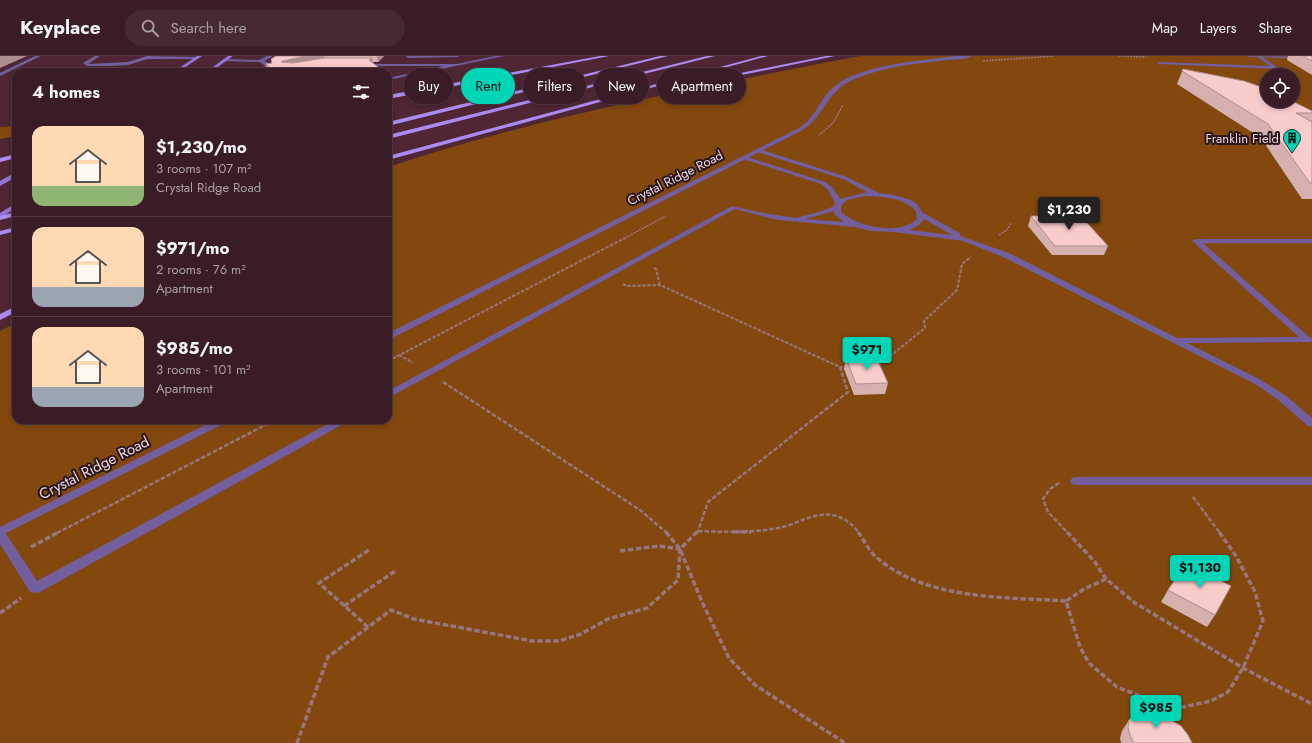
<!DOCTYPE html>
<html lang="en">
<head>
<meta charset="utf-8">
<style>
  :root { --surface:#3a1c27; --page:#452933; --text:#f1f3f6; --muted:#aba1a7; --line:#543a44; --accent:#00d5b7 }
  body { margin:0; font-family:Jost,sans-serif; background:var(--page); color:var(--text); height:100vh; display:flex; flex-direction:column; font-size:15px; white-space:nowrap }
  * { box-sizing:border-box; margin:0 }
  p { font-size:13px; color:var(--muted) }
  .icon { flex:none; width:22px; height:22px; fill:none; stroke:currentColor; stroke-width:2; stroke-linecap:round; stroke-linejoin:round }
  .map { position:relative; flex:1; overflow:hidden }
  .details { position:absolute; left:12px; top:12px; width:380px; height:356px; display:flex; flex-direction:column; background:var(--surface); border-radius:12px; box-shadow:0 2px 6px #0003,0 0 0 1px var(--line) }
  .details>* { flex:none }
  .hud { position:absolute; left:404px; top:12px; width:380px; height:36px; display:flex; gap:8px }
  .buttons { position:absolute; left:1260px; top:12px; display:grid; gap:8px }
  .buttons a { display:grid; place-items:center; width:40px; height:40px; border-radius:50%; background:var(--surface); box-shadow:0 2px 6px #0003,0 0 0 1px var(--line); font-size:20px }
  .price { position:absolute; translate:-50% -34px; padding:0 9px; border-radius:4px; background:var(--accent); color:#111; font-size:13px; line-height:26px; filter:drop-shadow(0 1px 2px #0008) }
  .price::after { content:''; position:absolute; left:50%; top:24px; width:12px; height:9px; margin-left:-6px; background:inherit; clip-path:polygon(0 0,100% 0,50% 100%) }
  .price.on { background:#222; color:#fff }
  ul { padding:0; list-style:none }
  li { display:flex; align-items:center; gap:12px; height:100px; padding:0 20px }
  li+li { border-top:1px solid var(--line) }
  li span { display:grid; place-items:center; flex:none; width:112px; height:80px; border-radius:12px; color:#555 }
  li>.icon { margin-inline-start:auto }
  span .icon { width:48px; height:48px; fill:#fffc; stroke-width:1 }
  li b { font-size:17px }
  h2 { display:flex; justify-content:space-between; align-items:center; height:48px; padding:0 20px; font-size:17px }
  .chip { padding:0 14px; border-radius:18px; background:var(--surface); box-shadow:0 2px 6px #0003,0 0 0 1px var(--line); font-size:14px; line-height:36px }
  .chip.on { background:var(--accent); color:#111 }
  header { display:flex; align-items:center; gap:24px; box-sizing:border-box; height:56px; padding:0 20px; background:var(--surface); border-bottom:1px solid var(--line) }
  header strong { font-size:19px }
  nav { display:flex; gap:22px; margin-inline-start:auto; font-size:14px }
  .search { width:280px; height:36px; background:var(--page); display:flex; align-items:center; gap:10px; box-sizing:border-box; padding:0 14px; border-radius:22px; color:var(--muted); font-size:15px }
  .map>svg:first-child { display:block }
  .green { fill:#83480e; fill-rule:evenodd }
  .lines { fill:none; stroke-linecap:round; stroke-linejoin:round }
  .path-far3 { stroke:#987681; stroke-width:1.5; stroke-dasharray:2 1; stroke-linecap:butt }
  .path-far2 { stroke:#987681; stroke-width:2; stroke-dasharray:3.5 1.5; stroke-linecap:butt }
  .path-far1 { stroke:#987681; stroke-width:2.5; stroke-dasharray:4.5 2; stroke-linecap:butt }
  .path { stroke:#987681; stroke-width:3.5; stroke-dasharray:5.5 2.5; stroke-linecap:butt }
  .service { fill:#735e9e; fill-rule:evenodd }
  .minor { fill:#735e9e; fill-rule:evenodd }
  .secondary { fill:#9673d9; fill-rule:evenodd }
  .primary { fill:#ad8af3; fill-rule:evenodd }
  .wall { fill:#d6afaf }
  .shaded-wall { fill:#ae8f8f }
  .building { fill:#f9cccc; stroke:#ae8f8f }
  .labels { text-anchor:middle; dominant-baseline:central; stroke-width:4; stroke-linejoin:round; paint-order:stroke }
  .far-poi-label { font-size:13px; fill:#f0d5dd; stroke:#28161c; text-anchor:end }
  .far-street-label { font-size:13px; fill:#f0d5dd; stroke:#28161c }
  .street-label { font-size:15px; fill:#f0d5dd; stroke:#28161c }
</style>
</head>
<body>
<header>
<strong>Keyplace</strong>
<div class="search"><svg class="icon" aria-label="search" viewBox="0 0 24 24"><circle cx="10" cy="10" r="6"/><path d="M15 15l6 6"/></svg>Search here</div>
<nav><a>Map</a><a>Layers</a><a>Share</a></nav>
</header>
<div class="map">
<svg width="1312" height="687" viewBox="0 0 1312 687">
  <rect width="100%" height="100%" fill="#4e2634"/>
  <path class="green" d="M860,0H1312V687H0V275L16,267V364H388V111C541,60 701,31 860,0ZM1267,19H1293V45H1267Z
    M16,70V80L0,83V71Z"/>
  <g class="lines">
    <path class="path-far3" d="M1118,0L1146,1
      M983,5L1054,0
      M819,79L833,67L843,49
      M999,179L1007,174L1011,167
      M623,183L666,160"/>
    <path class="path-far2" d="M654,212L656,213L660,229
      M623,228L626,230L660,229L840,311
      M399,299L413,307
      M388,305L625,182
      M878,310L925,272L924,265L957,234L962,208L971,201
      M840,312V311H847"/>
    <path class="path-far1" d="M443,326L640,454L667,477
      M1059,427L1050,433L1043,443L1048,456L1068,477
      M1193,441L1220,477
      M698,475C726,476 751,477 778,472C796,469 813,456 832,459C843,461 853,468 859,477
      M57,477L275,364
      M696,477L698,475L708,446L848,336L840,311"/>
    <path class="path" d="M666,476L680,493L702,546L729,602L755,629L845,687
      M733,476H751
      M858,476C864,484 869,495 876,501C925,544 1004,541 1066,545
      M1067,476L1095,506L1106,523L1135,547L1243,612L1312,648
      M31,491L59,476
      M620,495L659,490L679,493
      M1106,523L1084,533L1066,545L1080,591L1089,607L1117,631L1158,647L1183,651L1211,645L1228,636L1243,612L1263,565L1255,536L1236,500L1219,476
      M344,550L395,515
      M0,557L21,542
      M368,571L319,527L369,494
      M297,687L328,601L391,554L414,563L532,585H559L581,578L608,563L647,552L678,524L680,493L697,476"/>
    <path class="service" d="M35,0H41L0,20V17Z
      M95,0H100L88,8L128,6L147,0L197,1L199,2L197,3H148L128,9L111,10H87L83,7Z
      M267,0H273L264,5L267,6L274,16H269L263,8L259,6L225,5L223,4L225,3L259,4Z
      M406,0H460L458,1L408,2Z
      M495,0H504L388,24V22L443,10H363L361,9L363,8H457Z
      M1256,0H1261L1278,12L1276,13L1159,8L1157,7L1159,6L1270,10Z
      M759,93L847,121L879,137L894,139L911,144L917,148L923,157L960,177V180L1009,197L1177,282L1299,281L1192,185L1196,183H1312V187H1203L1309,281L1312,282V286L1187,287L1261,324L1285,339L1312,362V371L1308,370L1277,343L1255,328L1003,201L963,185L894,176L870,175L855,171L778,164L735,153L388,342V335L732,150L763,157L796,162L825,154L834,150L835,147L828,134L821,128L743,103V101H747L825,126L833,132L840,143L867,136L843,123L757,96L756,95ZM865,140C883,141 903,141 916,155L917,163C899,180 858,171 841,156V150L847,144ZM834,155L835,159L844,166L805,163ZM924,163L952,179L909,174L918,170Z
      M335,364H348L347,366L40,536L35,537L30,536L0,488V473L4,475L37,525Z
      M1076,421H1312V429H1076L1072,428L1070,425L1072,422Z"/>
    <path class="minor" d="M956,0H972C964,5 949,3 939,5C911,8 881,12 855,23C826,34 826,60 801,75L388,284V277L797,73C818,61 818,43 835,30C859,9 924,4 956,0Z
      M1246,0L1312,1V3L1248,1Z
      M215,364H228L227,366L0,480V471Z"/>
    <path class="secondary" d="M197,0H202L178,16H173Z
      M228,0H233L211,16H206Z
      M16,116V121L0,130V125Z
      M16,147V152L0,162V157Z"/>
    <path class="primary" d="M600,0H609L388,43V39Z
      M660,0H668L388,70V66Z
      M707,0H715L388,83V79Z
      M761,0H768L388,104V100Z
      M826,0H835L683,31L680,29Z
      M16,98V102L0,106V102Z
      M16,156V160L0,164V160Z
      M16,171V175L0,179V175Z
      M16,250V256L0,264V258Z"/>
  </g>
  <path class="wall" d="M276,0H384L378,6H373L379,16H268L266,8L272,7Z
    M1288,0H1312V19L1287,4Z
    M1183,13L1312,55V64L1311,66H1312V143H1302L1261,82L1177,28Z
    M1031,160L1108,190L1104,199H1052L1028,170Z
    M846,302L888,327L885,338L854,339L844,313Z
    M1168,534L1215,559L1207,571L1161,546Z
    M1129,664L1192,687H1121L1120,682L1122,675Z"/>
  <path class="shaded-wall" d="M0,0H27L0,12Z
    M306,0H324L326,6L285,15L281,6L282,5Z
    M377,0H384L378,6Z
    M372,2L374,12L378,11L379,16H348L369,4Z"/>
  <path class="building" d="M276,0H306L282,5L281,6L293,7L324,2H372L369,4L378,11L347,16H275L266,8L272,7L271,3Z
    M1303,0H1312V5Z
    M1183,13L1244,25L1267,33V45H1292L1312,55V57H1296L1312,66V127H1310L1268,68L1182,15Z
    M1031,160H1081L1108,190H1055Z
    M876,301L888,327L856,328L846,302Z
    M1186,507L1231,530L1215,559L1168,534Z
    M1149,655L1160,657L1181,670L1188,679L1192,687H1134L1130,679L1128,671L1129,664L1133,659L1140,656Z"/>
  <defs>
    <symbol id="building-pin" viewBox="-11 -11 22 30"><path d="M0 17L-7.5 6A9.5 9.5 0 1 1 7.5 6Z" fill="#00d5b7" stroke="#28161c"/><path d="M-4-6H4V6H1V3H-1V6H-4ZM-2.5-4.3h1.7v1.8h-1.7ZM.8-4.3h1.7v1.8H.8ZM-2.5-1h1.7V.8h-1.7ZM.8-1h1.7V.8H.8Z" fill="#111"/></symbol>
  </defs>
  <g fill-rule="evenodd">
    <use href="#building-pin" x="1282" y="72" width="20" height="27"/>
  </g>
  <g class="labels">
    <g class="far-poi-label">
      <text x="1279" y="82">Franklin Field</text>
    </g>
    <g class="far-street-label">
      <text transform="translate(675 122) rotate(-27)">Crystal Ridge Road</text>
    </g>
    <g class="street-label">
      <text transform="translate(94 412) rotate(-27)">Crystal Ridge Road</text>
    </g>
  </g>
</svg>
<div class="buttons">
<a><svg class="icon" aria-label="locate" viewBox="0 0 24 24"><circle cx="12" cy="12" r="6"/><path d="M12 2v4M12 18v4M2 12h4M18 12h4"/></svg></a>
</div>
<b class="price on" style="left:1069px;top:175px">$1,230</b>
<b class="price" style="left:867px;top:315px">$971</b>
<b class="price" style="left:1200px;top:533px">$1,130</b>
<b class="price" style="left:1156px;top:673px">$985</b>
<div class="hud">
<a class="chip">Buy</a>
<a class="chip on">Rent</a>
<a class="chip">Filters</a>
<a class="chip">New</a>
<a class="chip">Apartment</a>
</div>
<section class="details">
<h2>4 homes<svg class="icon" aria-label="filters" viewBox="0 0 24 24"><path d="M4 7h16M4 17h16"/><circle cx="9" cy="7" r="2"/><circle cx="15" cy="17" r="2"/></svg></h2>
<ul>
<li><span style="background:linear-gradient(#ffd9b3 75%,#8fb573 0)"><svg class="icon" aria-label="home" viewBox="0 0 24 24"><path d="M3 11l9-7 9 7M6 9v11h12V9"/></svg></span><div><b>$1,230/mo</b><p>3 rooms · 107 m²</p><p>Crystal Ridge Road</p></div></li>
<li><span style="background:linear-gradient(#ffd9b3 75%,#9aa5b1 0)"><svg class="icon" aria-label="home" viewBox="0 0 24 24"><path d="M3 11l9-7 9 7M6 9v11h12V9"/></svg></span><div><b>$971/mo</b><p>2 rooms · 76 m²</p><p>Apartment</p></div></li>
<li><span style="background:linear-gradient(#ffd9b3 75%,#9aa5b1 0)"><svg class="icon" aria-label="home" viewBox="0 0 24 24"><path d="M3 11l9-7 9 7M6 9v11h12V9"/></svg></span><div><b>$985/mo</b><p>3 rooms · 101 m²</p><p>Apartment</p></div></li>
</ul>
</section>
</div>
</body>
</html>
